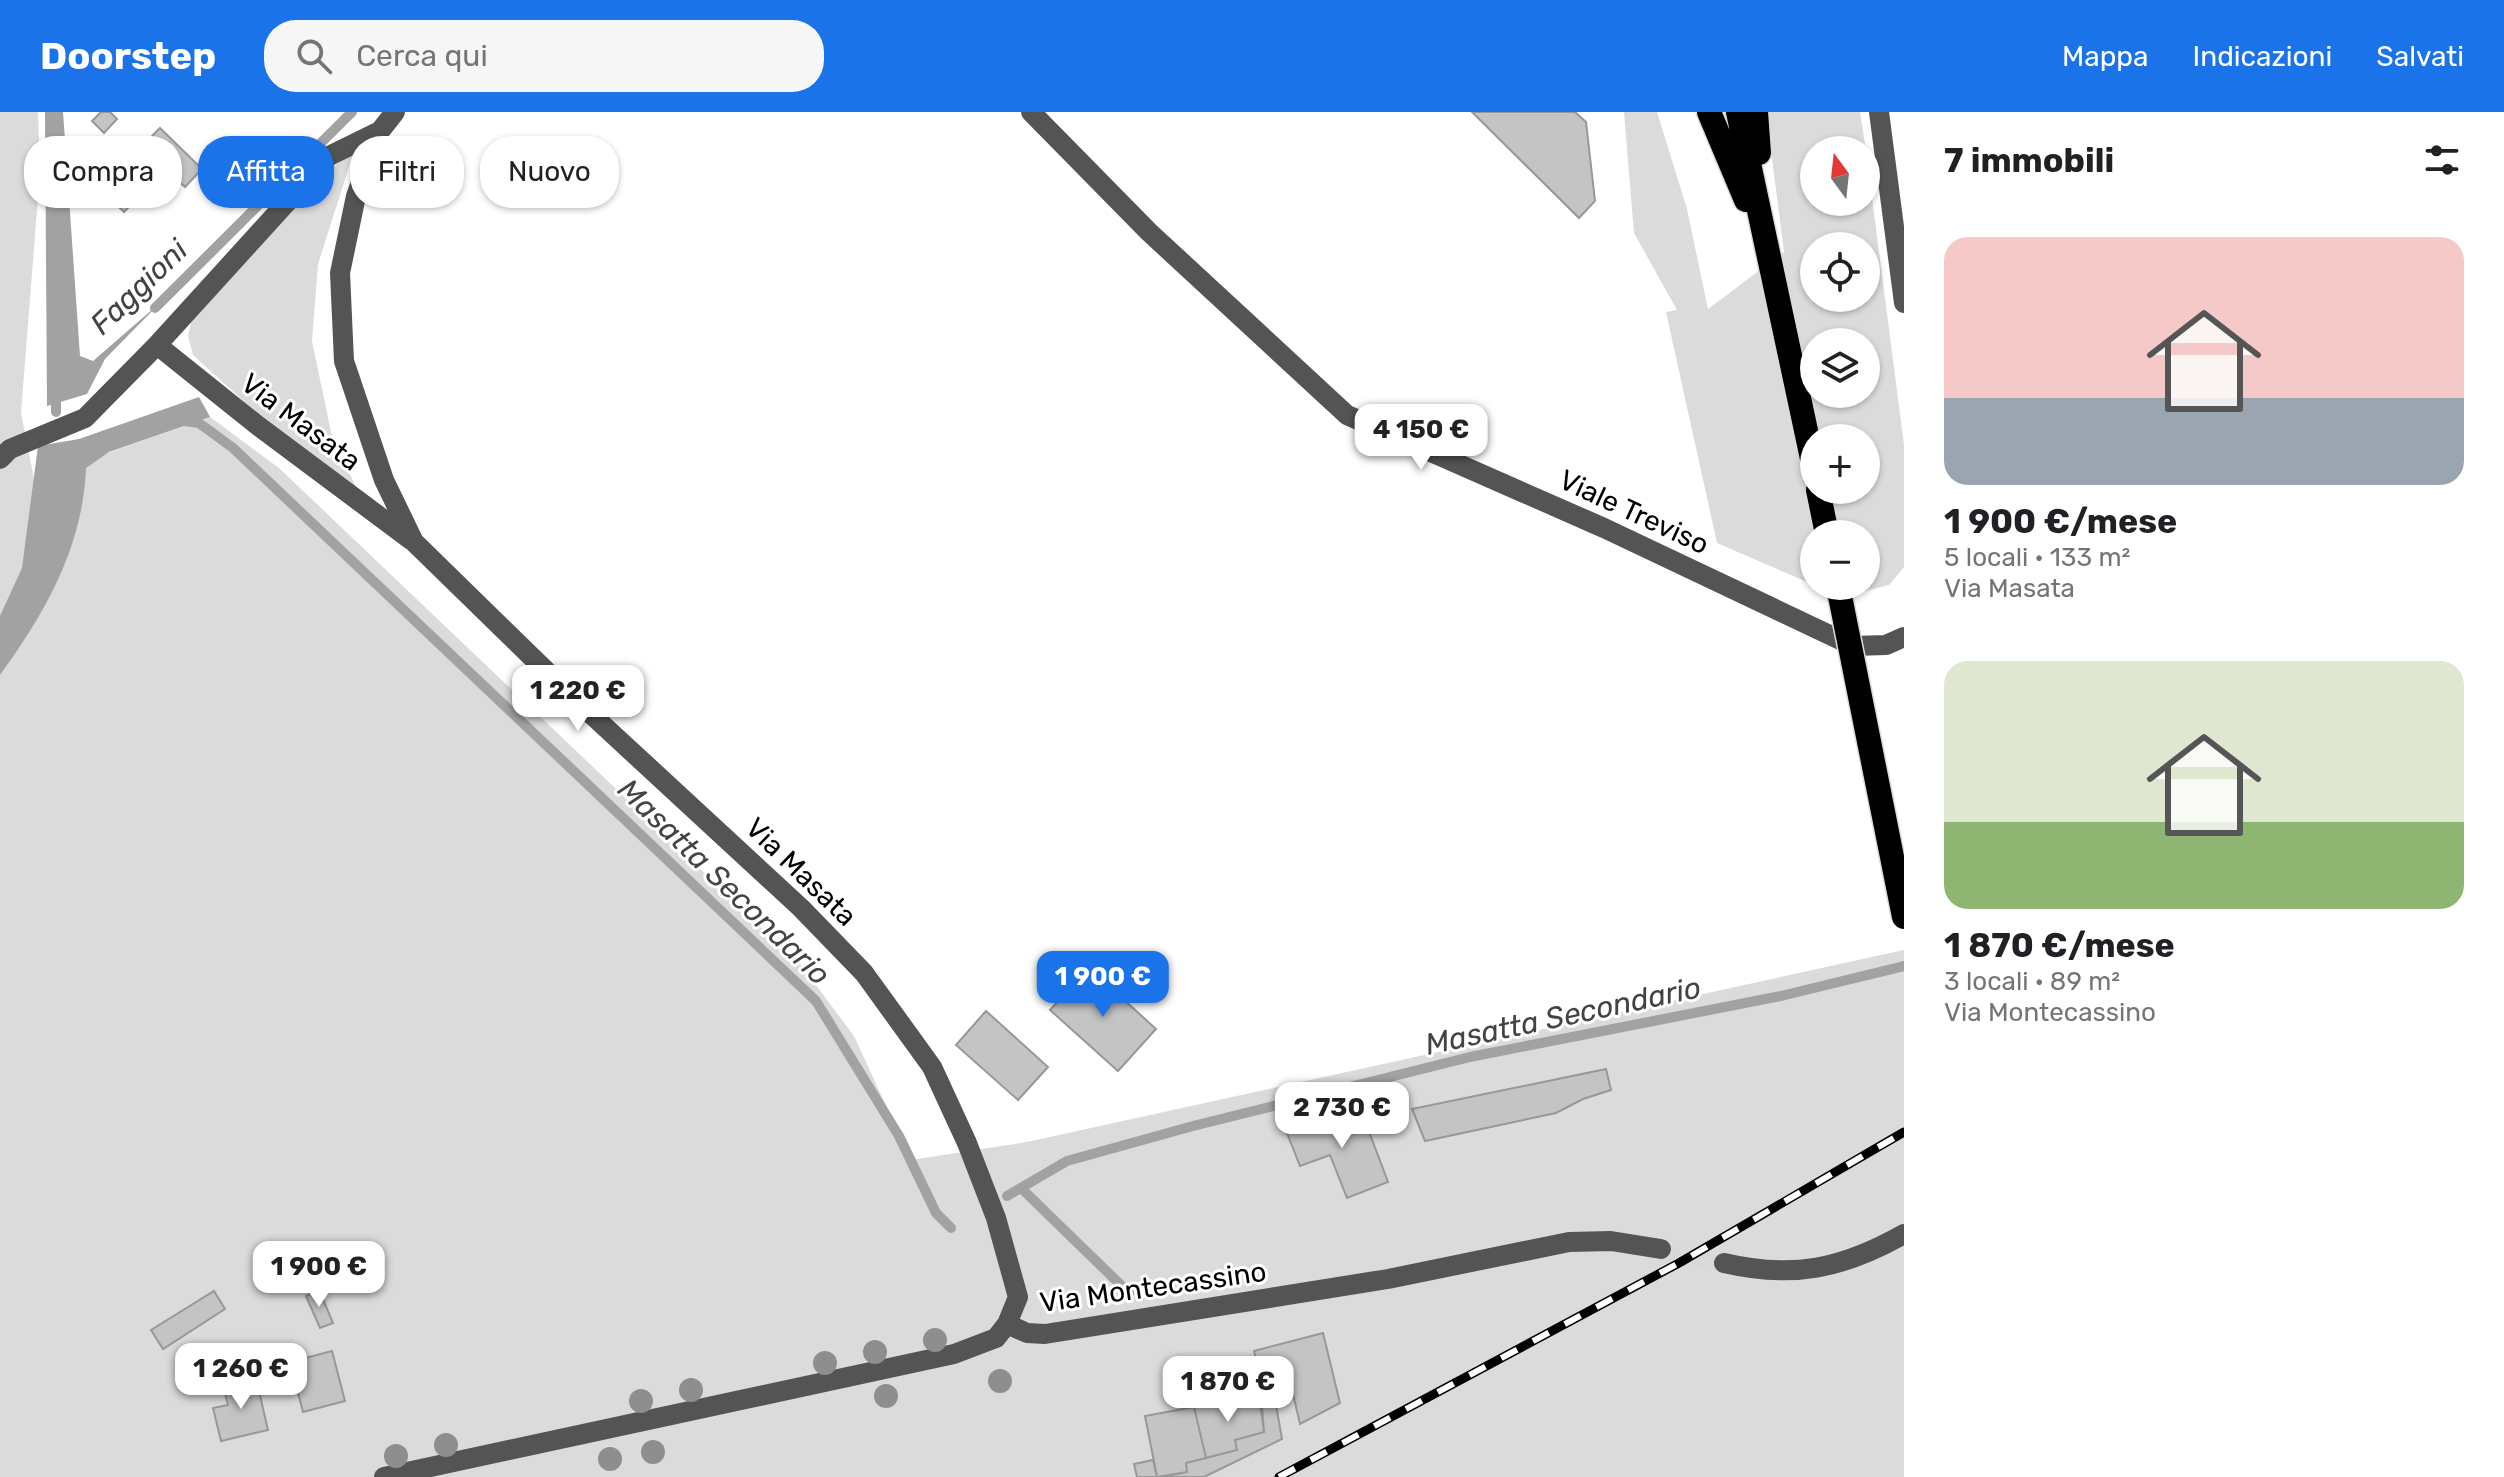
<!DOCTYPE html>
<html lang="it">
<head>
<meta charset="utf-8">
<style>
  :root { --surface:#fff; --page:#f6f6f6; --text:#202124; --muted:#757577; --accent:#1a73e8 }
  body { margin:0; font-family:Rubik,sans-serif; background:var(--page); color:var(--text); height:100vh; display:flex; flex-direction:column; font-size:30px; white-space:nowrap }
  * { box-sizing:border-box; margin:0 }
  p { font-size:26px; color:var(--muted) }
  .icon { flex:none; width:44px; height:44px; fill:none; stroke:currentColor; stroke-width:2; stroke-linecap:round; stroke-linejoin:round }
  .map { position:relative; flex:1; overflow:hidden }
  .details { display:flex; flex-direction:column; background:var(--surface); width:600px }
  .details>* { flex:none }
  .hud { position:absolute; left:24px; top:24px; width:760px; height:72px; display:flex; gap:16px }
  .needle { width:52px; rotate:345deg }
  .buttons { position:absolute; left:1800px; top:24px; display:grid; gap:16px }
  .buttons a { display:grid; place-items:center; width:80px; height:80px; border-radius:50%; background:var(--surface); box-shadow:0 2px 6px #0004; font-size:40px }
  .price { position:absolute; translate:-50% -68px; padding:0 18px; border-radius:16px; background:#fff; color:#222; font-size:26px; line-height:52px; filter:drop-shadow(0 2px 4px #0008) }
  .price::after { content:''; position:absolute; left:50%; top:48px; width:24px; height:18px; margin-left:-12px; background:inherit; clip-path:polygon(0 0,100% 0,50% 100%) }
  .price.on { background:var(--accent); color:#fff }
  ul { padding:0; list-style:none }
  li { display:grid; align-content:center; gap:16px; height:424px; padding:0 40px }
  li span { display:grid; place-items:center; height:248px; border-radius:24px; color:#555 }
  li>.icon { margin-inline-start:auto }
  span .icon { width:144px; height:144px; fill:#fffc; stroke-width:1 }
  li b { font-size:34px }
  h2 { display:flex; justify-content:space-between; align-items:center; height:96px; padding:0 40px; font-size:34px }
  .tag { padding:0 28px; border-radius:32px; background:var(--surface); box-shadow:0 2px 6px #0004; font-size:28px; line-height:72px }
  .tag.on { background:var(--accent); color:#fff }
  header { display:flex; align-items:center; gap:48px; box-sizing:border-box; height:112px; padding:0 40px; background:var(--accent); color:#fff }
  header strong { font-size:38px }
  nav { display:flex; gap:44px; margin-inline-start:auto; font-size:28px }
  .search { width:560px; height:72px; background:var(--page); display:flex; align-items:center; gap:20px; box-sizing:border-box; padding:0 28px; border-radius:32px; color:var(--muted); font-size:30px }
  main { display:flex; flex:1; min-height:0 }
  .map>svg:first-child { display:block }
  .green { fill:#dbdbdb; fill-rule:evenodd }
  .water { fill:#a2a2a2 }
  .lines { fill:none; stroke-linecap:round; stroke-linejoin:round }
  .stream { stroke:#a2a2a2; stroke-width:10 }
  .building { fill:#c4c4c4; stroke:#989898; stroke-width:2 }
  .minor-tunnel { stroke:#d9d9d9; stroke-width:20; stroke-dasharray:20 10; stroke-linecap:butt }
  .highway-casing { stroke:#dbdbdb; stroke-width:27 }
  .minor { stroke:#545454; stroke-width:20 }
  .highway { stroke:#000; stroke-width:24 }
  .rail-casing { stroke:#000; stroke-width:9 }
  .rail { stroke:#fff; stroke-width:6; stroke-dasharray:18; stroke-linecap:butt }
  .highway-bridge-casing { stroke:#dbdbdb; stroke-width:27; stroke-linecap:butt }
  .highway-bridge { stroke:#000; stroke-width:24 }
  .tree { fill:#8e8e8e }
  .labels { text-anchor:middle; dominant-baseline:central; stroke-width:6; stroke-linejoin:round; paint-order:stroke }
  .street-label { font-size:28px; fill:#000; stroke:#fff }
  .water-label { font-size:30px; font-style:italic; fill:#434343; stroke:#fff }
</style>
</head>
<body>
<header>
<strong>Doorstep</strong>
<div class="search"><svg class="icon" aria-label="search" viewBox="0 0 24 24"><circle cx="10" cy="10" r="6"/><path d="M15 15l6 6"/></svg>Cerca qui</div>
<nav><a>Mappa</a><a>Indicazioni</a><a>Salvati</a></nav>
</header>
<main>
<div class="map">
<svg width="1904" height="1365" viewBox="0 0 1904 1365">
  <rect width="100%" height="100%" fill="#fff"/>
  <path class="green" d="M0,0H38L40,60L21,301L34,367L210,305L279,356L801,853L854,924L911,1048L1027,1030L1904,838V1365H0Z
    M1624,0H1657L1687,97L1708,197L1784,140L1766,0H1860L1866,38H1814V90H1866V39L1904,333V455L1889,473L1841,485L1816,474H1866V422H1814V473L1717,431L1666,200L1677,198L1634,121ZM1814,134H1866V186H1814ZM1814,230H1866V282H1814ZM1814,326H1866V378H1814Z
    M355,36L318,152L312,229L331,320L368,402L193,243L188,224L193,203L310,76Z"/>
  <path class="water" d="M45,0H63L80,244L93,249L162,189L105,247L87,282L47,294Z
    M199,285L210,305L109,340L86,356C83,435 45,501 0,563V504L22,456L38,334L79,327Z"/>
  <g class="lines">
    <path class="stream" d="M155,196L352,0
      M56,300V278
      M184,309L199,311L233,336L816,889L899,1024L936,1101L951,1116
      M1021,1076L1129,1181
      M1007,1084L1067,1049L1193,1014L1470,945L1781,884L1904,854"/>
  </g>
  <path class="building" d="M101,0H110L117,7L104,21L92,9Z
    M1472,0H1575L1586,10L1595,89L1579,106Z
    M160,16L202,57L185,75L166,57L124,100L100,77Z
    M1089,856L1156,917L1118,959L1050,898Z
    M986,899L1048,955L1018,988L956,933Z
    M1606,957L1611,978L1583,987L1556,1001L1425,1029L1412,997Z
    M1359,993L1388,1070L1347,1086L1330,1043L1300,1054L1287,1021Z
    M319,1178L333,1211L320,1216L306,1184Z
    M214,1179L225,1197L163,1237L151,1218Z
    M1323,1221L1340,1291L1300,1312L1289,1265L1262,1272L1254,1239Z
    M332,1239L345,1289L303,1300L290,1250Z
    M256,1266L268,1318L221,1329L213,1296L228,1293L223,1274Z
    M1259,1283L1264,1320L1235,1328L1237,1338L1206,1346L1194,1295Z
    M1275,1287L1282,1327L1204,1365H1162L1187,1360L1186,1351L1237,1338L1235,1328L1264,1320L1262,1294Z
    M1194,1295L1206,1346L1186,1351L1187,1360L1157,1365L1145,1304Z
    M1153,1348L1157,1365H1137L1134,1352Z"/>
  <g class="lines">
    <path class="minor-tunnel" d="M1661,1137L1724,1151"/>
    <defs>
      <path id="highway" d="M1709,0L1746,88
        M1738,0L1814,356
        M1756,0L1759,41
        M1818,378L1827,422"/>
    </defs>
    <use href="#highway" class="highway-casing"/>
    <path class="minor" d="M1031,0L1149,120L1347,303L1604,416L1853,534L1886,533L1904,525
      M1879,0L1904,191
      M157,233L257,313L411,428
      M0,347L10,337L85,306L157,233L329,44L380,19
      M1724,1151C1793,1167 1842,1157 1904,1122
      M1007,1212L1027,1221L1045,1222L1388,1167L1569,1130L1611,1129L1661,1137
      M384,1365L954,1242L996,1226L1007,1212L1018,1185L996,1106L967,1031L932,955L864,861L801,796L579,591L414,430L384,368L344,249L340,161L356,84L380,19L395,0"/>
    <use href="#highway" class="highway"/>
    <defs>
      <path id="rail" d="M1279,1365L1679,1151L1904,1020"/>
    </defs>
    <use href="#rail" class="rail-casing"/>
    <use href="#rail" class="rail"/>
    <defs>
      <path id="highway-bridge" d="M1838,474L1904,805"/>
    </defs>
    <use href="#highway-bridge" class="highway-bridge-casing"/>
    <use href="#highway-bridge" class="highway-bridge"/>
  </g>
  <g class="tree">
    <circle cx="935" cy="1228" r="12"/>
    <circle cx="875" cy="1240" r="12"/>
    <circle cx="825" cy="1251" r="12"/>
    <circle cx="1000" cy="1269" r="12"/>
    <circle cx="691" cy="1278" r="12"/>
    <circle cx="886" cy="1284" r="12"/>
    <circle cx="641" cy="1289" r="12"/>
    <circle cx="446" cy="1333" r="12"/>
    <circle cx="653" cy="1340" r="12"/>
    <circle cx="396" cy="1344" r="12"/>
    <circle cx="610" cy="1347" r="12"/>
  </g>
  <g class="labels">
    <g class="street-label">
      <text transform="translate(301 310) rotate(37)">Via Masata</text>
      <text transform="translate(1634 400) rotate(25)">Viale Treviso</text>
      <text transform="translate(801 760) rotate(44)">Via Masata</text>
      <text transform="translate(1153 1175) rotate(-8)">Via Montecassino</text>
    </g>
    <g class="water-label">
      <text transform="translate(139 175) rotate(-44)">Faggioni</text>
      <text transform="translate(724 770) rotate(44)">Masatta Secondario</text>
      <text transform="translate(1563 904) rotate(-12)">Masatta Secondario</text>
    </g>
  </g>
</svg>
<div class="buttons">
<a><svg class="needle" viewBox="-14 -14 28 28"><path d="M0-13l5 13h-10z" fill="#e53935"/><path d="M0 13l5-13h-10z" fill="#757577"/></svg></a>
<a><svg class="icon" aria-label="locate" viewBox="0 0 24 24"><circle cx="12" cy="12" r="6"/><path d="M12 2v4M12 18v4M2 12h4M18 12h4"/></svg></a>
<a><svg class="icon" aria-label="layers" viewBox="0 0 24 24"><path d="M12 4l9 5-9 5-9-5zM3 14l9 5 9-5"/></svg></a>
<a>+</a>
<a>−</a>
</div>
<b class="price" style="left:1421px;top:360px">4 150 €</b>
<b class="price" style="left:578px;top:621px">1 220 €</b>
<b class="price on" style="left:1103px;top:907px">1 900 €</b>
<b class="price" style="left:1342px;top:1038px">2 730 €</b>
<b class="price" style="left:319px;top:1197px">1 900 €</b>
<b class="price" style="left:241px;top:1299px">1 260 €</b>
<b class="price" style="left:1228px;top:1312px">1 870 €</b>
<div class="hud">
<a class="tag">Compra</a>
<a class="tag on">Affitta</a>
<a class="tag">Filtri</a>
<a class="tag">Nuovo</a>
</div>
</div>
<section class="details">
<h2>7 immobili<svg class="icon" aria-label="filters" viewBox="0 0 24 24"><path d="M4 7h16M4 17h16"/><circle cx="9" cy="7" r="2"/><circle cx="15" cy="17" r="2"/></svg></h2>
<ul>
<li><span style="background:linear-gradient(#f6c9c9 65%,#9aa5b1 0)"><svg class="icon" aria-label="home" viewBox="0 0 24 24"><path d="M3 11l9-7 9 7M6 9v11h12V9"/></svg></span><div><b>1 900 €/mese</b><p>5 locali · 133 m²</p><p>Via Masata</p></div></li>
<li><span style="background:linear-gradient(#dfe7d0 65%,#8fb573 0)"><svg class="icon" aria-label="home" viewBox="0 0 24 24"><path d="M3 11l9-7 9 7M6 9v11h12V9"/></svg></span><div><b>1 870 €/mese</b><p>3 locali · 89 m²</p><p>Via Montecassino</p></div></li>
</ul>
</section>
</main>
</body>
</html>
